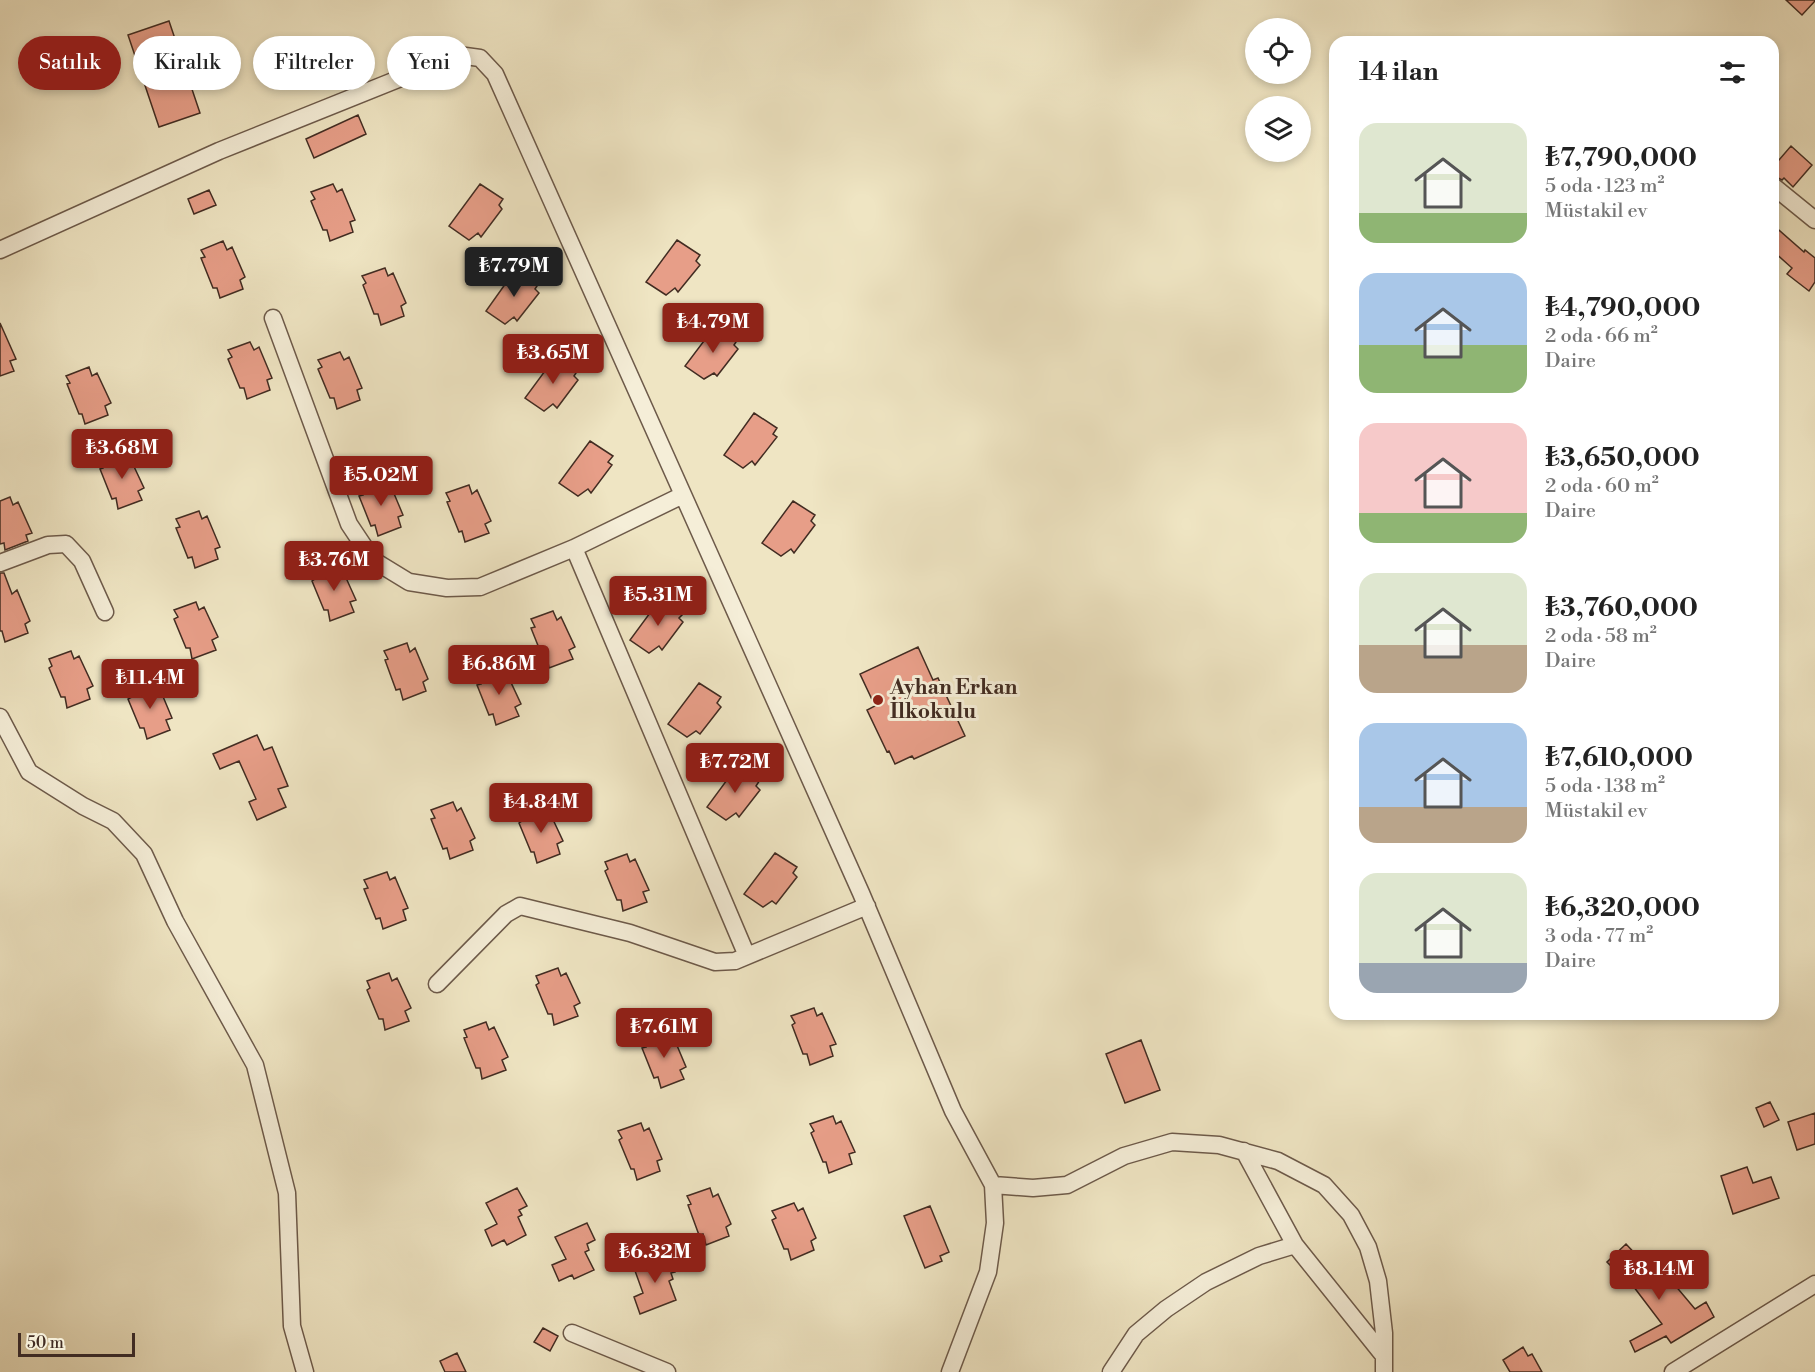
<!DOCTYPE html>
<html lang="tr">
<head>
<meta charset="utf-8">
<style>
  :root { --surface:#fff; --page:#f2f2f2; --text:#222; --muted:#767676; --accent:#8f2418 }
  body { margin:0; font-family:"Libre Bodoni",serif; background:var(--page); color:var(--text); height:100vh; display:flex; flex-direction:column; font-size:22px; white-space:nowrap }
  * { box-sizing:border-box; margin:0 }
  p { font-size:20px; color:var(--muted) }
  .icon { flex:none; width:33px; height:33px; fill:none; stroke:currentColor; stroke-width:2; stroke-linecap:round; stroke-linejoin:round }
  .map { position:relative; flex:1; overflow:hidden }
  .drawer { position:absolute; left:1329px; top:36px; width:450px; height:984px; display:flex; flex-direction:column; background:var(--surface); border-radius:18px; box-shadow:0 3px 9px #0003 }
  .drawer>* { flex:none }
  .top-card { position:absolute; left:18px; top:36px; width:570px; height:54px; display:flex; gap:12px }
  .fabs { position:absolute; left:1245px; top:18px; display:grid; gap:12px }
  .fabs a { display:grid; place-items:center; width:66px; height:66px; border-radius:50%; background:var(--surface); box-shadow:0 3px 9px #0003; font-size:30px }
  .scale { position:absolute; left:18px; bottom:15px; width:117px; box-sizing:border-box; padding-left:6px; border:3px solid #422c22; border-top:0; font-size:16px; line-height:21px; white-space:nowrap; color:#422c22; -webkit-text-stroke:4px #f5eed8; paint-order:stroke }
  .price { position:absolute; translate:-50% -51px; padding:0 14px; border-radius:6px; background:var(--accent); color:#fff; font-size:20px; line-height:39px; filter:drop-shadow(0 2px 3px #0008) }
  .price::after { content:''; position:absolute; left:50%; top:36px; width:18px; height:14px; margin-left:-9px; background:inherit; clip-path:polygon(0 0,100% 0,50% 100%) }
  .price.current { background:#222; color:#fff }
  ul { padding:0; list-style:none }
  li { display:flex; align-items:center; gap:18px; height:150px; padding:0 30px }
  li span { display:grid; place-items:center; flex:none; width:168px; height:120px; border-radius:18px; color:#555 }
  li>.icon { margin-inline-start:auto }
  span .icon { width:72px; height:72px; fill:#fffc; stroke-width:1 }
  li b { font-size:26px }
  h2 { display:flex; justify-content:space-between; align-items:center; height:72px; padding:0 30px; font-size:26px }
  .pill { padding:0 21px; border-radius:27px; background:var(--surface); box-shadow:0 3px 9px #0003; font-size:21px; line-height:54px }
  .pill.current { background:var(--accent); color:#fff }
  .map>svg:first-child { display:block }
  .building { fill:#e79e88; stroke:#422c22; stroke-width:1.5 }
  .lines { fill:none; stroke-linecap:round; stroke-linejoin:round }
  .minor-casing { stroke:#6d5a4a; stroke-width:19 }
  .minor { stroke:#f5eed8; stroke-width:16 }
  .poi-dot { fill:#8f2418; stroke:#f5eed8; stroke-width:2 }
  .labels { text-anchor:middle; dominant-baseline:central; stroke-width:6; stroke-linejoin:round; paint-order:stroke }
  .poi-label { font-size:21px; font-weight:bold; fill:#422c22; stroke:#f5eed8; text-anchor:start }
</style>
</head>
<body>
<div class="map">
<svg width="1815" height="1372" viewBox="0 0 1815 1372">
  <rect width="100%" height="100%" fill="#efe5c3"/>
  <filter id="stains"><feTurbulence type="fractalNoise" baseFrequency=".00333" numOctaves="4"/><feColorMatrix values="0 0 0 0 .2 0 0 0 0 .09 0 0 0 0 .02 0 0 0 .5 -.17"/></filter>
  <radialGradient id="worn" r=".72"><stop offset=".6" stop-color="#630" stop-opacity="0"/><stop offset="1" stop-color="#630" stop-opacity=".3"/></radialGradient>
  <path class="building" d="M1786,0H1815V1L1802,15Z
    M169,21L200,113L159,127L128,35Z
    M358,115L366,134L314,158L306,139Z
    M1791,146L1812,165L1793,187L1784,178L1782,180L1773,175V167Z
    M333,184L337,192L342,189L355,220L350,222L353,232L330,241L327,230H323L311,201L315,199L311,192Z
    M480,184L503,199L499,205L502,209L481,237L478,233L469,240L449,226Z
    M209,190L216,205L194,214L188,199Z
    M1773,225L1804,252L1805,250L1815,258V282L1809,291L1787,274L1792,268L1773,251Z
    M677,240L700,255L696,261L700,265L678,292L675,288L666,295L646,282Z
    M223,241L227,250L232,247L245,277L240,280L243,289L220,298L217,288H213L201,258L205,257L201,250Z
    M385,268L388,276L393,273L406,303L401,306L404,316L381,325L378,314H374L363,285L366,283L362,276Z
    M516,269L539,283L535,289L539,293L517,321L514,317L505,324L486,311Z
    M0,323L16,359L10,361L14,371L0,376Z
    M716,325L738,339L734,345L738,349L717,376L714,373L704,379L685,366Z
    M250,342L254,350L259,347L272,378L267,380L270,390L247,399L244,388H240L228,359L232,357L228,350Z
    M340,352L344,360L349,357L362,388L357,390L360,400L337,409L334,398H330L318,369L322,367L318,360Z
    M556,356L578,370L574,376L578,380L557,408L553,404L544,411L525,398Z
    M89,367L92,376L97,373L111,403L105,406L108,415L85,424L82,414H79L67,384L70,383L66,376Z
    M754,413L777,428L773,434L777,437L755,465L752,461L743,468L724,455Z
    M590,441L613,456L608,462L612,465L591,493L588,489L578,496L559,483Z
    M122,452L125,461L130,458L144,488L138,491L142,500L118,509L116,498L112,499L100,469L103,468L100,460Z
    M381,479L385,487L390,484L403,515L398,517L401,527L378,536L375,525L371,526L359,496L363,495L359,487Z
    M469,485L472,494L477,490L491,521L485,524L489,533L465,542L462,531L459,532L447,502L450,501L446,493Z
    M10,497L13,505L18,502L32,533L26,535L28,541L5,550L4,543L0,544V501Z
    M793,501L815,515L811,521L815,525L794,553L791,549L781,556L762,543Z
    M199,511L202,519L207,516L220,547L215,549L218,559L195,568L192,557L188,558L176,528L180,527L176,519Z
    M334,564L337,572L342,569L356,600L350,602L354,612L330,621L328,610H324L312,581L315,579L312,572Z
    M0,573H4L12,594L17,590L30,621L25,624L28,633L5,642L2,631H0Z
    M661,598L684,613L679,618L683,622L662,650L659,646L649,653L630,640Z
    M196,602L199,610L204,607L218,637L212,640L216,650L192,659L190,648H186L174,619L178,617L174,610Z
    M553,611L557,620L561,617L575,647L569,650L573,659L549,668L547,657L543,658L531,628L535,627L531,619Z
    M407,643L410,652L415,648L428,679L423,682L426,691L403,700L400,689L396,690L385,660L388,659L384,651Z
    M918,647L933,680L938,678L965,736L914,759L912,756L895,764L889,751L887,752L867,710L875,706L860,674Z
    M71,651L74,659L79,656L93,686L87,689L90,699L67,708L65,697H61L49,668L52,666L49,659Z
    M499,668L502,677L507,674L521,704L515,707L519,716L496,725L493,714L489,715L477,685L481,684L477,676Z
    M150,682L153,690L159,687L172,718L166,720L170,730L147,739L144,728H140L128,699L132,697L128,690Z
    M699,683L721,697L717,703L721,707L700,734L696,731L687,737L668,724Z
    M257,735L264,750L272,747L288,786L278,789L286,807L257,820L249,802L256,799L239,761L220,769L213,754Z
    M738,765L760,780L756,786L760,790L739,817L736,813L726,820L707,807Z
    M453,802L457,811L461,808L475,838L470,841L473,850L450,859L447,848L443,849L431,819L435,818L431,810Z
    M541,806L544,814L549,811L563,841L557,844L560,854L537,863L534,852H531L519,823L522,821L518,814Z
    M775,853L797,867L793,873L797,877L776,904L772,901L763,907L744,894Z
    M627,854L630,862L635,859L649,890L643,892L647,902L623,911L621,900H617L605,871L608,869L605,862Z
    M387,872L390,880L395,877L408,908L403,910L406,920L383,929L380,918L376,919L364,889L368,888L364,880Z
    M558,968L561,976L566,973L580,1003L574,1006L578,1016L554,1025L552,1014H548L536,985L539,983L536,976Z
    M389,973L392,981L397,978L411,1008L405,1011L409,1021L385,1030L383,1019H379L367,990L370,988L367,981Z
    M814,1008L817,1016L822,1013L836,1044L830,1046L833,1056L810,1065L807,1054H803L792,1025L795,1023L791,1016Z
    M486,1022L489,1030L494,1027L508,1057L502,1060L506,1070L482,1079L480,1068H476L464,1038L467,1037L464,1030Z
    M664,1031L668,1040L673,1036L686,1067L680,1070L684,1079L661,1088L658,1077L654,1078L642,1048L646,1047L642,1039Z
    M1141,1040L1160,1090L1125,1103L1106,1054Z
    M1770,1102L1779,1120L1764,1127L1756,1108Z
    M1815,1113V1144L1797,1150L1788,1122Z
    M833,1116L836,1124L841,1121L855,1152L849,1154L852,1164L829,1173L826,1162H823L811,1133L814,1131L810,1124Z
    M641,1123L644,1131L649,1128L662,1159L657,1161L660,1171L637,1180L634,1169H631L619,1140L622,1138L618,1131Z
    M1747,1167L1753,1183L1771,1177L1779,1198L1733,1214L1721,1176Z
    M517,1188L527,1206L519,1210L522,1215L518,1217L526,1235L507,1245L504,1240L492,1246L485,1230L497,1224L486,1203Z
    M710,1188L713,1197L718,1194L731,1224L726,1227L729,1236L706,1245L703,1234L699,1235L688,1205L691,1204L687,1196Z
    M794,1203L798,1211L803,1208L816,1238L811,1241L814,1250L791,1260L788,1249H784L772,1220L776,1218L772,1211Z
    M930,1206L949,1252L940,1256L942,1261L925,1268L904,1216Z
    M587,1223L595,1240L587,1244L589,1250L585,1252L594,1270L574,1279L572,1275L559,1281L552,1265L566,1259L555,1237Z
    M1626,1244L1658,1278L1661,1276L1670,1287L1674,1284L1695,1309L1706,1302L1714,1317L1671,1343L1666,1336L1635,1352L1630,1341L1662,1324L1627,1278L1625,1280L1607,1262Z
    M668,1253L675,1272L671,1273L673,1279L669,1281L676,1300L640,1314L634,1297L643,1293L634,1268Z
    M543,1328L558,1336L550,1351L534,1342Z
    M1523,1347L1528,1356L1532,1354L1542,1372H1510L1503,1360Z
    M457,1353L466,1372H445L440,1361Z"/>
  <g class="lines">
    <defs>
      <path id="minor" d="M1773,186L1815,220
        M0,250L219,151L458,55L480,58L495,74L861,893L953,1111L993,1185L995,1223L988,1272L950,1372
        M273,318L349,524L373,560L409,582L447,588L480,587L574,548L683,495
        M574,548L747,956
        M0,563L48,545L66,544L82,561L105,612
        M0,717L29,772L83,806L113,821L144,854L175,921L255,1065L287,1193L292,1326L305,1372
        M437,984L506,914L520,906L630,933L715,962L735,961L867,906
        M1244,1151L1295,1245L1384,1356
        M993,1185L1033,1188L1067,1185L1124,1156L1172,1142L1219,1145L1278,1161L1324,1185L1351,1215L1368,1247L1378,1281L1384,1333V1372
        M572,1333L667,1372
        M1111,1372L1136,1334L1166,1309L1206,1282L1259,1256L1295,1245
        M1673,1372L1815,1284"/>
    </defs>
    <use href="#minor" class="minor-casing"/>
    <use href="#minor" class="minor"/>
  </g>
  <circle class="poi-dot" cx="878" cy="700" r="6"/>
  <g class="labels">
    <g class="poi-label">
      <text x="890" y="688">Ayhan Erkan<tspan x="890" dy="24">İlkokulu</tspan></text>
    </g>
  </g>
  <rect width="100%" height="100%" filter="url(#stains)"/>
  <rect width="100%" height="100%" fill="url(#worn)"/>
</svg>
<div class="fabs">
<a><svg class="icon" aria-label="locate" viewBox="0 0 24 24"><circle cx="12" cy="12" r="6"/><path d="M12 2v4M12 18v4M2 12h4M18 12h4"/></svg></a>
<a><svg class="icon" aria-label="layers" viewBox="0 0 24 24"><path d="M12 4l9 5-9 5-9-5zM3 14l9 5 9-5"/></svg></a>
</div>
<div class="scale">50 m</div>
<b class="price current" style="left:514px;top:298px">₺7.79M</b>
<b class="price" style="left:713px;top:354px">₺4.79M</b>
<b class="price" style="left:553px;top:385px">₺3.65M</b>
<b class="price" style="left:122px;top:480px">₺3.68M</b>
<b class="price" style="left:381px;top:507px">₺5.02M</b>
<b class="price" style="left:334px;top:592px">₺3.76M</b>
<b class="price" style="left:658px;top:627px">₺5.31M</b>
<b class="price" style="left:499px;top:696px">₺6.86M</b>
<b class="price" style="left:150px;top:710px">₺11.4M</b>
<b class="price" style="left:735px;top:794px">₺7.72M</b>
<b class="price" style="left:541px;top:834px">₺4.84M</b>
<b class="price" style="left:664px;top:1059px">₺7.61M</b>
<b class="price" style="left:655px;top:1284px">₺6.32M</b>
<b class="price" style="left:1659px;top:1301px">₺8.14M</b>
<div class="top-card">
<a class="pill current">Satılık</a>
<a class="pill">Kiralık</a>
<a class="pill">Filtreler</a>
<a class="pill">Yeni</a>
</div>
<section class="drawer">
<h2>14 ilan<svg class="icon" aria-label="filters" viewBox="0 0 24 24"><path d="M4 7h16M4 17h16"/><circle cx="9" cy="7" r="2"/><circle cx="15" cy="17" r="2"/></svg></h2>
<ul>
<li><span style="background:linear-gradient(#dfe7d0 75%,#8fb573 0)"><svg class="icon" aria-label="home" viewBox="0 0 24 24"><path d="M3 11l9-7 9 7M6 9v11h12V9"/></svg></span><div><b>₺7,790,000</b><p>5 oda · 123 m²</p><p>Müstakil ev</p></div></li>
<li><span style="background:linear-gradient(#a9c7e8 60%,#8fb573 0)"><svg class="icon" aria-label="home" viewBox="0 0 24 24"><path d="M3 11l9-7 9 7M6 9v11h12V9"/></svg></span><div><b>₺4,790,000</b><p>2 oda · 66 m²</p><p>Daire</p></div></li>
<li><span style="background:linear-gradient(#f6c9c9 75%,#8fb573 0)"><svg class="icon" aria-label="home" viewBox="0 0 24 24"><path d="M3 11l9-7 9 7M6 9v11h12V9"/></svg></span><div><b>₺3,650,000</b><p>2 oda · 60 m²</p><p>Daire</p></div></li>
<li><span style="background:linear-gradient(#dfe7d0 60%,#b9a48a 0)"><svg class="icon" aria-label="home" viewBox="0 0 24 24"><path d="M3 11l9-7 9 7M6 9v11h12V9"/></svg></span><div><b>₺3,760,000</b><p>2 oda · 58 m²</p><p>Daire</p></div></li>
<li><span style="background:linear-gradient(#a9c7e8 70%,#b9a48a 0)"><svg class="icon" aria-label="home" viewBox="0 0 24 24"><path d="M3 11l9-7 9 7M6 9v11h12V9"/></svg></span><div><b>₺7,610,000</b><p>5 oda · 138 m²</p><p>Müstakil ev</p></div></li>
<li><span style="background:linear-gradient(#dfe7d0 75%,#9aa5b1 0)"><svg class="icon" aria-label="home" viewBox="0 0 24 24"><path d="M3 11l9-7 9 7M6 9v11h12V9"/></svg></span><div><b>₺6,320,000</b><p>3 oda · 77 m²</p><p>Daire</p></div></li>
</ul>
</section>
</div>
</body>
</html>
